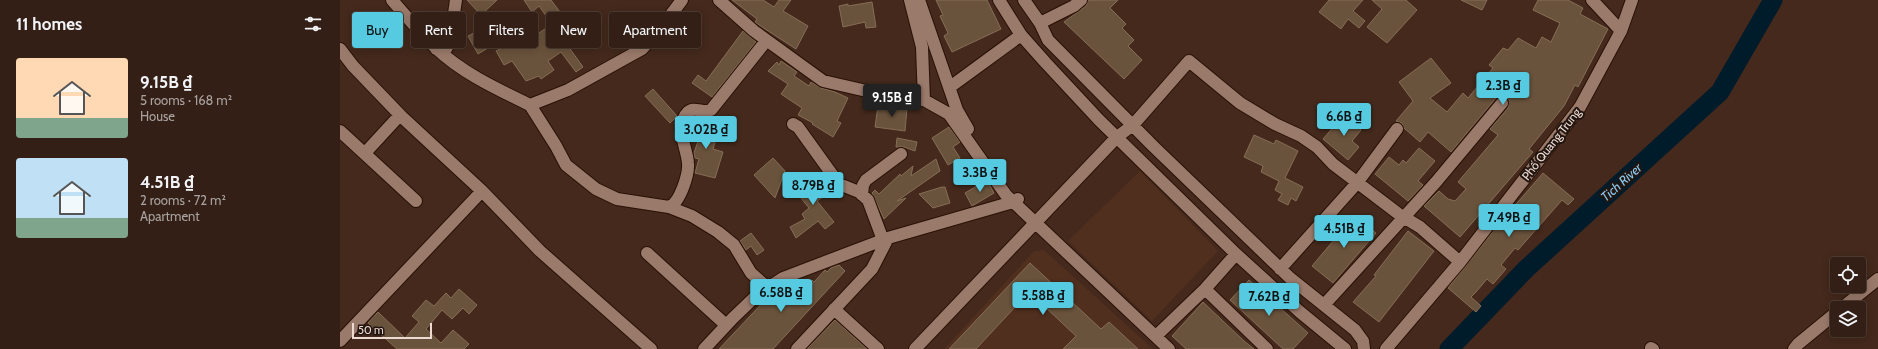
<!DOCTYPE html>
<html lang="en">
<head>
<meta charset="utf-8">
<style>
  :root { --surface:#331f15; --page:#3b271e; --text:#f1f3f6; --muted:#a9a2a0; --line:#4e3d34; --accent:#55cae0 }
  body { margin:0; font-family:Cabin,sans-serif; background:var(--page); color:var(--text); height:100vh; display:flex; flex-direction:column; font-size:15px; white-space:nowrap }
  * { box-sizing:border-box; margin:0 }
  p { font-size:13px; color:var(--muted) }
  .icon { flex:none; width:22px; height:22px; fill:none; stroke:currentColor; stroke-width:2; stroke-linecap:round; stroke-linejoin:round }
  .map { position:relative; flex:1; overflow:hidden }
  .sheet { display:flex; flex-direction:column; background:var(--surface); width:340px }
  .sheet>* { flex:none }
  .hud { position:absolute; left:12px; top:12px; width:380px; height:36px; display:flex; gap:8px }
  .controls { position:absolute; left:1490px; top:257px; display:grid; gap:8px }
  .controls a { display:grid; place-items:center; width:36px; height:36px; border-radius:4px; background:var(--surface); box-shadow:0 2px 10px #0003,0 0 0 1px var(--line); font-size:20px }
  .scale { position:absolute; left:12px; bottom:10px; width:80px; box-sizing:border-box; padding-left:4px; border:2px solid #eddbd3; border-top:0; font-size:11px; line-height:14px; white-space:nowrap; color:#eddbd3; -webkit-text-stroke:3px #221510; paint-order:stroke }
  .price { position:absolute; translate:-50% -34px; padding:0 9px; border-radius:4px; background:var(--accent); color:#111; font-size:13px; line-height:26px; filter:drop-shadow(0 1px 2px #0008) }
  .price::after { content:''; position:absolute; left:50%; top:24px; width:12px; height:9px; margin-left:-6px; background:inherit; clip-path:polygon(0 0,100% 0,50% 100%) }
  .price.selected { background:#222; color:#fff }
  ul { padding:0; list-style:none }
  li { display:flex; align-items:center; gap:12px; height:100px; padding:0 16px }
  li span { display:grid; place-items:center; flex:none; width:112px; height:80px; border-radius:4px; color:#555 }
  li>.icon { margin-inline-start:auto }
  span .icon { width:48px; height:48px; fill:#fffc; stroke-width:1 }
  li b { font-size:17px }
  h2 { display:flex; justify-content:space-between; align-items:center; height:48px; padding:0 16px; font-size:17px }
  .chip { padding:0 14px; border-radius:4px; background:var(--surface); box-shadow:0 2px 10px #0003,0 0 0 1px var(--line); font-size:14px; line-height:36px }
  .chip.selected { background:var(--accent); color:#111 }
  main { display:flex; flex:1; min-height:0 }
  .map>svg:first-child { display:block }
  .built { fill:#512f1f }
  .lines { fill:none; stroke-linecap:round; stroke-linejoin:round }
  .river { stroke:#001c2b; stroke-width:19 }
  .building { fill:#6a533c; stroke:#866d56 }
  .minor-casing { stroke:#291105; stroke-width:14 }
  .minor { stroke:#9a7a6b; stroke-width:12 }
  .labels { text-anchor:middle; dominant-baseline:central; stroke-width:4; stroke-linejoin:round; paint-order:stroke }
  .street-label { font-size:12px; fill:#eddbd3; stroke:#221510 }
  .water-label { font-size:13px; font-style:italic; fill:#89cbf1; stroke:#221510 }
</style>
</head>
<body>
<main>
<section class="sheet">
<h2>11 homes<svg class="icon" aria-label="filters" viewBox="0 0 24 24"><path d="M4 7h16M4 17h16"/><circle cx="9" cy="7" r="2"/><circle cx="15" cy="17" r="2"/></svg></h2>
<ul>
<li><span style="background:linear-gradient(#ffd9b3 75%,#7fa58c 0)"><svg class="icon" aria-label="home" viewBox="0 0 24 24"><path d="M3 11l9-7 9 7M6 9v11h12V9"/></svg></span><div><b>9.15B ₫</b><p>5 rooms · 168 m²</p><p>House</p></div></li>
<li><span style="background:linear-gradient(#bfe0f5 75%,#7fa58c 0)"><svg class="icon" aria-label="home" viewBox="0 0 24 24"><path d="M3 11l9-7 9 7M6 9v11h12V9"/></svg></span><div><b>4.51B ₫</b><p>2 rooms · 72 m²</p><p>Apartment</p></div></li>
</ul>
</section>
<div class="map">
<svg width="1538" height="349" viewBox="0 0 1538 349">
  <rect width="100%" height="100%" fill="#44291c"/>
  <path class="built" d="M800,171L878,251L812,321L728,241Z
    M704,250L813,349H604L694,251Z"/>
  <g class="lines">
    <path class="river" d="M1109,349L1186,269L1380,92L1433,0"/>
  </g>
  <path class="building" d="M127,0H157L141,15Z
    M184,0H211L229,24L218,32L243,67L236,72L221,52L208,61L214,70L201,79L199,76L186,81L172,61L164,65L156,51L183,37L175,27L187,18L199,33L212,24L199,6L192,12Z
    M392,0H423L434,7L439,0H451L443,11L468,26L456,49L419,25L415,22L417,19Z
    M596,0H647L661,29L612,52L604,36L608,33L600,16L603,15Z
    M748,0H778L770,8L786,24L782,28L794,40L788,46L802,60L784,79L724,22L746,6Z
    M989,0H1023L1013,11L1025,21L1019,28L1008,19L1001,29L979,12Z
    M1032,0H1066L1077,10L1047,43L1027,27L1042,9Z
    M1121,0H1147L1142,10Z
    M1198,0H1228L1243,8L1240,14L1268,29L1238,87L1235,85L1224,106L1189,149L1193,152L1120,237L1084,206L1099,191L1108,199L1115,201L1126,189L1118,182L1158,135L1150,129L1168,108L1169,100L1163,96L1156,98L1111,152L1088,132L1080,142L1064,128L1062,123L1056,121L1073,101L1059,82L1091,58L1111,83L1090,98L1107,112L1123,93L1128,98L1153,68L1149,65L1163,48L1168,50L1178,38L1196,48L1202,37L1211,42L1220,23L1193,10Z
    M532,2L536,27L526,28L525,22L503,27L499,6L508,4V6Z
    M144,28L153,45L138,54L128,36Z
    M403,31L416,42L372,97L352,83L358,75L366,81Z
    M441,61L457,72L454,76L469,86L471,82L481,88L495,92L508,98L497,121L501,123L493,137L472,124L473,123L458,115L462,108L441,94L448,84L428,71L437,62L439,65Z
    M313,89L337,116L330,123L305,96Z
    M538,106L558,109V106L567,108L565,131L535,127Z
    M1004,115L1021,130L1012,141L1019,147L1008,160L983,139Z
    M352,120L371,127L369,133L377,136L373,149L383,152L375,178L355,173L359,159L355,158L354,153L359,138L350,135L349,129Z
    M609,127L620,142L613,147L620,158L608,165L592,138Z
    M914,135L934,144L936,140L958,151L945,178L963,187L956,201L951,198L948,205L938,200L942,194L935,190L939,181L921,172L923,166L904,157Z
    M557,138L577,142L575,151L564,147H556Z
    M1079,148L1095,161L1078,181L1083,185L1068,201L1035,174L1049,157L1059,165L1063,160L1066,163Z
    M433,158L445,171L435,198L414,175Z
    M596,159L600,171L557,201L566,198L544,219L532,193L535,190L539,194L560,174L561,176L573,166L571,176Z
    M1203,173L1234,199L1228,205L1222,200L1178,250L1175,248L1161,265L1166,269L1153,284L1147,279L1136,292L1131,297L1141,306L1136,312L1108,288L1159,224Z
    M480,174L493,190L477,201L494,222L485,229L478,221L456,238L450,227L465,219L462,214L469,208L456,192Z
    M647,180L654,193L632,206L625,193Z
    M602,187H605L610,203L593,208L579,194Z
    M1015,215L1036,233L993,283L972,266Z
    M1068,231L1094,251L1039,322L1013,302L1036,276L1034,275Z
    M411,233L424,250L417,255L411,246L406,250L400,241Z
    M690,263L761,329L769,322L798,349H723L736,336L689,292L636,349H609Z
    M499,265L505,271L433,349H379L428,297L430,296L432,297L444,286L445,288L448,284L460,280L467,286L472,280L474,282L485,270L487,272L491,268Z
    M909,280L968,333L953,349H943L890,300Z
    M119,289L137,305L129,314L123,308L112,319L102,310L86,329L101,343L113,330L129,344L124,349H57L28,323L38,312L65,338L79,322L72,316L86,300L94,306L106,293L111,298Z
    M863,302L904,341L914,349H846L832,336Z
    M495,320L527,349H467Z"/>
  <g class="lines">
    <defs>
      <path id="minor" d="M52,0C66,16 80,33 96,48C122,73 157,89 190,105L228,90L302,49L320,29L342,0
        M379,0L414,31L483,81L566,100H584L609,114L666,195L829,349
        M570,0L582,47L584,100
        M579,0L617,110L628,129
        M659,0L681,35L705,62L759,120L896,254L960,312L1005,349
        M684,0L700,23L708,40L813,146L950,278L1015,330L1023,341L1024,349
        M1252,0L1281,31
        M700,23L734,6L741,0
        M0,49L13,66L62,117L142,191L200,251L311,349
        M96,49H106L110,41L116,0
        M610,87L681,35
        M190,105L216,146L226,165L256,189L277,199L329,207C340,203 349,174 348,163C347,148 334,126 348,112C354,106 364,114 371,110L426,41
        M453,124L458,127L499,184L519,192L528,200L543,240
        M0,131L76,201
        M25,153L60,115
        M522,195L523,185L526,180L561,154
        M329,207L352,216L378,232L394,245L411,273L428,288
        M307,253L386,325
        M940,269L1017,183L1057,129
        M865,289L927,349
        M984,305L1096,182L1162,103
        M1502,308L1538,279
        M494,309L538,349
        M816,336L865,289L896,254
        M0,341L142,191
        M1311,348L1313,349
        M364,349L393,318L417,295L443,278L548,238L673,202L678,199
        M457,349L532,269L548,238
        M575,349L777,137L793,125L849,61L900,103L935,124L961,136L977,147L993,164L1060,215L1080,227L1120,262
        M1046,349L1120,262L1240,107L1281,31L1292,0
        M1454,349L1458,344L1497,312"/>
    </defs>
    <use href="#minor" class="minor-casing"/>
    <use href="#minor" class="minor"/>
  </g>
  <g class="labels">
    <g class="street-label">
      <text transform="translate(1211 144) rotate(-52)">Phố Quang Trung</text>
    </g>
    <g class="water-label">
      <text transform="translate(1281 182) rotate(-42)">Tich River</text>
    </g>
  </g>
</svg>
<div class="controls">
<a><svg class="icon" aria-label="locate" viewBox="0 0 24 24"><circle cx="12" cy="12" r="6"/><path d="M12 2v4M12 18v4M2 12h4M18 12h4"/></svg></a>
<a><svg class="icon" aria-label="layers" viewBox="0 0 24 24"><path d="M12 4l9 5-9 5-9-5zM3 14l9 5 9-5"/></svg></a>
</div>
<div class="scale">50 m</div>
<b class="price" style="left:1163px;top:106px">2.3B ₫</b>
<b class="price selected" style="left:552px;top:118px">9.15B ₫</b>
<b class="price" style="left:1004px;top:137px">6.6B ₫</b>
<b class="price" style="left:366px;top:150px">3.02B ₫</b>
<b class="price" style="left:640px;top:193px">3.3B ₫</b>
<b class="price" style="left:473px;top:206px">8.79B ₫</b>
<b class="price" style="left:1169px;top:238px">7.49B ₫</b>
<b class="price" style="left:1004px;top:249px">4.51B ₫</b>
<b class="price" style="left:441px;top:313px">6.58B ₫</b>
<b class="price" style="left:703px;top:316px">5.58B ₫</b>
<b class="price" style="left:929px;top:317px">7.62B ₫</b>
<div class="hud">
<a class="chip selected">Buy</a>
<a class="chip">Rent</a>
<a class="chip">Filters</a>
<a class="chip">New</a>
<a class="chip">Apartment</a>
</div>
</div>
</main>
</body>
</html>
